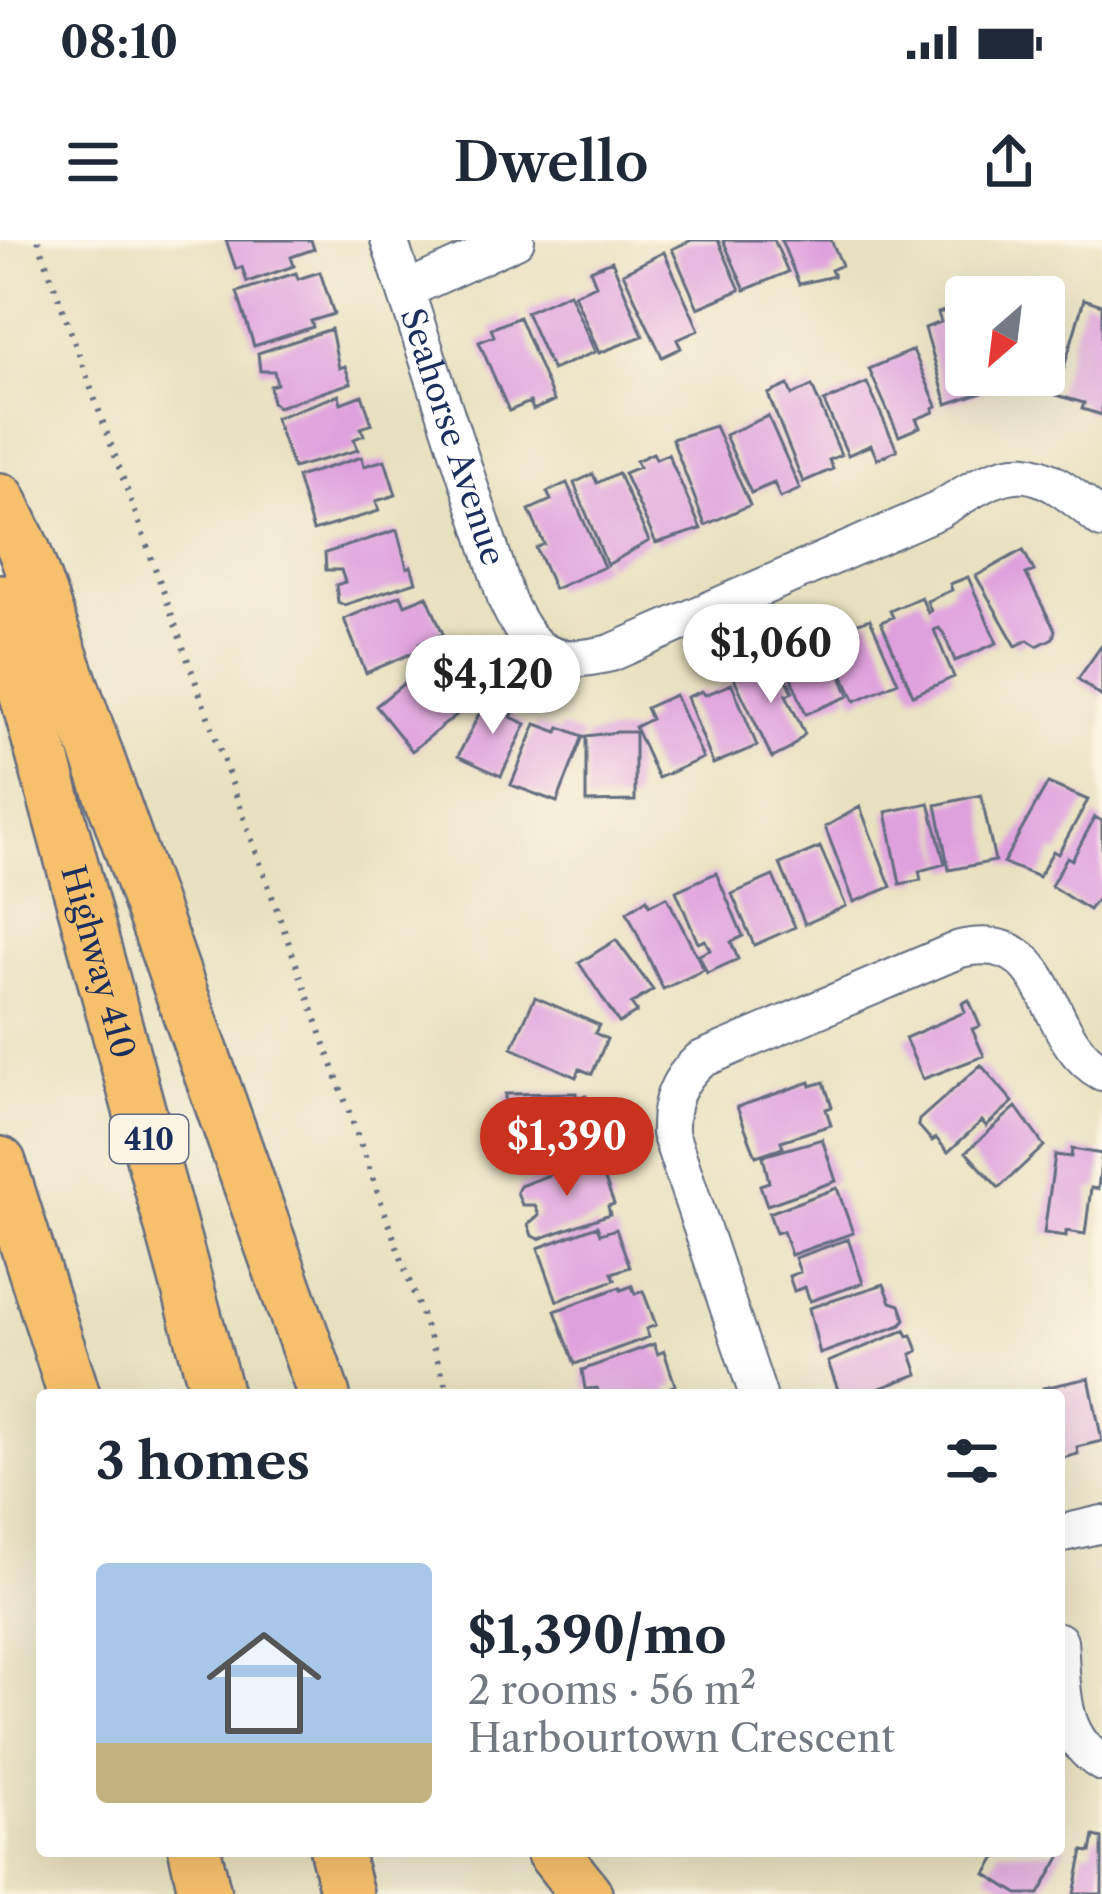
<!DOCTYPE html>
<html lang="en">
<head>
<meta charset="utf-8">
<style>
  :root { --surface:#fff; --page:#f6f6f7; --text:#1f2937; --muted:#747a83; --line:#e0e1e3; --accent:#c8321e }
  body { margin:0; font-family:"Libre Caslon Text",serif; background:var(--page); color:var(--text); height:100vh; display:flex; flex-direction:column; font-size:45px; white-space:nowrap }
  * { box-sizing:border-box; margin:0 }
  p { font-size:39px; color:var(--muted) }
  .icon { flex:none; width:66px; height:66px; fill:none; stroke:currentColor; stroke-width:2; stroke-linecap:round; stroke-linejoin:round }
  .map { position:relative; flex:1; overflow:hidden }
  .sheet { position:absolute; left:36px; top:1149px; width:1029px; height:468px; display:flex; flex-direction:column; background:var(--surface); border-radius:12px; box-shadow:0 12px 48px #0002 }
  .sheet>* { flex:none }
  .needle { width:78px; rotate:208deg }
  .buttons { position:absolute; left:945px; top:36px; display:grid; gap:24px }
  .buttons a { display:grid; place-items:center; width:120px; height:120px; border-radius:12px; background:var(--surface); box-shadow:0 12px 48px #0002; font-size:60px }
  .price { position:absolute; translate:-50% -102px; padding:0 27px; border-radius:42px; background:#fff; color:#222; font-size:39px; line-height:78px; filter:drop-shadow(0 3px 6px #0008) }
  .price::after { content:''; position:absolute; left:50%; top:72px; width:36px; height:27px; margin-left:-18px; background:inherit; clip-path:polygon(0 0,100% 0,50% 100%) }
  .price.on { background:var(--accent); color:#fff }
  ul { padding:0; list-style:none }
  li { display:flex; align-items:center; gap:36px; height:300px; padding:0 60px }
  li+li { border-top:3px solid var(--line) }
  li span { display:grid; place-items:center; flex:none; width:336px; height:240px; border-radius:12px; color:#555 }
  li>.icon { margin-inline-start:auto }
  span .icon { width:144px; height:144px; fill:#fffc; stroke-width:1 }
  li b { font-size:51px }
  h2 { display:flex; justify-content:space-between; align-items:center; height:144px; padding:0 60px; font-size:51px }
  .status { display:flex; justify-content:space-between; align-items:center; height:84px; padding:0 60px; background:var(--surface); direction:ltr }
  .status svg { height:33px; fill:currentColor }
  header { display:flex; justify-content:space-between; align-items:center; height:156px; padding:0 60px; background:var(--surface); font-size:54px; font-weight:600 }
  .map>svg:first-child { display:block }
  .building { fill:#dfa0de }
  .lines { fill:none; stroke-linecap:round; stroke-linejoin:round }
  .minor-casing { stroke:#636d80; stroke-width:40 }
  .highway-casing { stroke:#636d80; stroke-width:56 }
  .path { stroke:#636d80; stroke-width:6; stroke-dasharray:3 9; stroke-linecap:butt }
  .minor { stroke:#fff; stroke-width:36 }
  .highway { stroke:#f7c06c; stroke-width:51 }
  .labels { text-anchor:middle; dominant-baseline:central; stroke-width:9; stroke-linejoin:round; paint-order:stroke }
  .shield { fill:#fcf5e5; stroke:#5e6a86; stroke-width:3 }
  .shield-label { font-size:30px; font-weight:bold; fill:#1b2f5e }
  .street-label { font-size:33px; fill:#1b2f5e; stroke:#fcf5e5 }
</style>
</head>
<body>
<div class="status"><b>08:10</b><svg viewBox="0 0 49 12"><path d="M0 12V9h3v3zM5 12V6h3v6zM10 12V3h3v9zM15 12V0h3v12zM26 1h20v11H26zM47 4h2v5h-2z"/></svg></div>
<header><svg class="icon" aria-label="menu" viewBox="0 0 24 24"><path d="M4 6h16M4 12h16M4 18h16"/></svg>Dwello<svg class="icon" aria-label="share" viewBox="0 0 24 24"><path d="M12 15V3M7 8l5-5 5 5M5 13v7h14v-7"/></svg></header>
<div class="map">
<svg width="1102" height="1654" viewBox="0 0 1102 1654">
  <rect width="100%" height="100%" fill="#fcf5e5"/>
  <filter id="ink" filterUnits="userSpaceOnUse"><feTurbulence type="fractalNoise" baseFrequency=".00833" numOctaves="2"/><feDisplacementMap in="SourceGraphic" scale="24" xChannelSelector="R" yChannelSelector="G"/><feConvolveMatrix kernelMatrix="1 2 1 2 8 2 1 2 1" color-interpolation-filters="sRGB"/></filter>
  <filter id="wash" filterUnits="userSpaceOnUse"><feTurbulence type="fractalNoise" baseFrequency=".004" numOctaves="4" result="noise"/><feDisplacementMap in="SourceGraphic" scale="48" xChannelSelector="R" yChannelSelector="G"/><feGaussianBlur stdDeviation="2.7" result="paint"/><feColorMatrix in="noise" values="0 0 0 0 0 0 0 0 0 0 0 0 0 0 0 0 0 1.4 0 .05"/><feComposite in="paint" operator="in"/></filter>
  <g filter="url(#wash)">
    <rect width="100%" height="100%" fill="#e8e1bf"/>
    <g id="blocks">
      <path class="building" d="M226,0H311L314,9L291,17L294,26L247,42L242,27L236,29Z
        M692,0H718L740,50L698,68L672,9Z
        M723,0H774L788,32L745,50Z
        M781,0H831L842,25L831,30L834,36L799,44Z
        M664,12L699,90L677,100L681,108L662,117L623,33Z
        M612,21L643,96L599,113L574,54L596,45L590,30Z
        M320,32L334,74L311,81L313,87L254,106L237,52L296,33L298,39Z
        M569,53L595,112L552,130L526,72Z
        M1084,59L1102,65V175L1082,169L1084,163L1056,155Z
        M957,67L963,68L966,77V135H986L991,149L947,164L925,88L941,82L938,73Z
        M519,77L554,161L533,170L530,162L509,171L479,102L494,96L491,89Z
        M331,89L339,128L345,126L351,143L278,167L272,162L270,146L277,144L274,131H260L258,113Z
        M913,110L937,166L933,168L934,172L916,179L920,187L899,196L869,129Z
        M867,143L897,210L877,219L871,205L848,215L824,162Z
        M788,145L792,155L812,146L841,215L829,220L833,229L803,242L768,154Z
        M339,155L341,163L362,155L372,184L361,188L364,195L354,199L358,210L293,228L275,178Z
        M768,176L800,249L780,258L774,243L751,253L725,195Z
        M715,186L750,265L705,285L672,199Z
        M653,213L656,219L668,214L701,289L656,303L624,233L639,227L636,221Z
        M362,217L364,226L385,220L396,255L376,261L379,271L313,291L297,237Z
        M618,233L649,301L607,325L574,243L593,234L597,243Z
        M567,243L604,327L554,349L536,308L544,304L529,270L551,260L547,252Z
        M397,290L407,328L411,326L416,342L344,365L338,362L336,345L345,342L341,330H326L325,313Z
        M1023,310L1034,331L1026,334L1055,390L1053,398L1037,406L1028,400L1016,406L976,336Z
        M968,337L997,403L955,421L944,394L939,388L934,390L954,437L913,455L881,382L893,377L890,371L921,357L928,373L931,371L927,361L952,350L950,344Z
        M401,355L405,365L427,356L443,394L419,403L422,409L366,433L344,379Z
        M870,379L898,442L855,461L828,402L854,390L852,385Z
        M808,400L812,407L827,401L849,456L806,474L784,420L797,414L794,406Z
        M1102,405V457L1078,439Z
        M776,417L793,452L786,455L805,494L788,510L772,518L733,436Z
        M452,419L476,448L460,461L465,468L412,511L376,466L429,423L436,432Z
        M732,444L757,506L713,524L687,457L702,451L705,455Z
        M675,455L703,518L658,538L635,487L651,479L646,468Z
        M501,459L516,467L511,477L526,484L501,536L458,516L486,460L497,465Z
        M536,484L558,492L560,487L583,496L557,562L511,545Z
        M617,492H635V561L586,562V496Z
        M1048,543L1088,560L1058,614L1053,611L1039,637L1003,623Z
        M981,555L995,621L949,630L936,565Z
        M929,563L945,624L919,631L921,640L900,644L886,572Z
        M860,567L891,647L854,662L825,587Z
        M1095,577L1102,581V653L1089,670L1051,646L1067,617L1072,620Z
        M820,607L846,666L805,684L780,624Z
        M716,633L743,696L731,702L738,719L707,733L699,715L710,710L705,700L698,703L676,651Z
        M773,636L795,687L754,705L732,654Z
        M667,657L704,730L663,749L627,672L647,659L649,665Z
        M616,700L653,750L631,764L637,772L619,783L579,723Z
        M535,757L599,785L595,793L607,799L592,834L580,829L576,837L512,808Z
        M969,760L980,786L972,789L984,816L923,839L905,798L965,772L962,763Z
        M981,825L1013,862L986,886L982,881L948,912L936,898L932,901L918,885L919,880Z
        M810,842L811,846L824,842L832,867L826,869L831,885L781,901L783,907L756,916L737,867Z
        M576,853V857L586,856L587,862H592V899H586V909L506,911L505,854Z
        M1016,867L1044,906L999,948L966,912Z
        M822,899L836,941L767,965L760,945L769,942L763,916Z
        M1072,909L1102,914L1098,949L1091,948L1085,994L1066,991V996L1044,993L1055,915L1071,917Z
        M591,919L595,931L601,929L614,964L608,966L610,974L539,999L532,996L528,984L539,975L535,965H522L517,952L520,946Z
        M837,948L853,993L791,1015L783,991L776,993L769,973Z
        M597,986L600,994L616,989L630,1027L612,1033L615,1040L557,1061L538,1008Z
        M848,999L863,1043L810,1061L805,1047L794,1051L789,1036L800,1032L795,1018Z
        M884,1044L891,1062L900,1065L905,1079L901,1085L820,1114L809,1068Z
        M632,1046L635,1054L643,1051L656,1085L646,1089L649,1097L575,1124L555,1071L620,1047L621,1050Z
        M905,1090L908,1096L912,1095L918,1111L911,1114L918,1134L870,1152L871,1155H840L828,1122Z
        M654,1104L658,1114L664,1111L675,1145L668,1148L670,1155H600L597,1148L585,1149L582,1130Z
        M1089,1138L1102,1201L1077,1207L1078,1214L1059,1219V1155H1044L1043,1148Z
        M1094,1596L1102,1598V1654H1074L1083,1611L1091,1612Z
        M1059,1600L1067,1605L1039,1654H1018L986,1634L1000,1611H1059Z"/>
    </g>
  </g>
  <g filter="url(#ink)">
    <use href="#blocks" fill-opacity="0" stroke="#636d80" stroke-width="3"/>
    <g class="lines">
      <defs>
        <g id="minor">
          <path id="s1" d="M389,0L507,361C533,416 551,427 611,413L939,270C1018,219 1032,221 1102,280"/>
          <path d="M406,50L516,0"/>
          <path d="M758,1155L670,893C669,862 677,841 700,820L960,709C1057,687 1038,797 1102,832"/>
          <path d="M1059,1294L1102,1284"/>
          <path d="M1059,1401C1063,1447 1058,1496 1102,1523"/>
        </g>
        <g id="highway">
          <path d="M0,259L25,312L324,1155"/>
          <path id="s2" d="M0,360L217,1155"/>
          <path d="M0,923L74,1155"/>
          <path d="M195,1611L205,1654"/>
          <path d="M336,1611L347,1654"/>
          <path d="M552,1611L586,1654"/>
        </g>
      </defs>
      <use href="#minor" class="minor-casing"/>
      <use href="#highway" class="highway-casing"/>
      <path class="path" d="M38,0L450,1155"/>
      <use href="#minor" class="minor"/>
      <use href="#highway" class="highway"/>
    </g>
  </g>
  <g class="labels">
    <rect class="shield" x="110" y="875" width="78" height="48" rx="9"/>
    <g class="shield-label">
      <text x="149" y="899">410</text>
    </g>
    <g class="street-label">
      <text stroke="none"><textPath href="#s1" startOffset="207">Seahorse Avenue</textPath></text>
      <text stroke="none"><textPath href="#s2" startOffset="375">Highway 410</textPath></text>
    </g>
  </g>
</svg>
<div class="buttons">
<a><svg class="needle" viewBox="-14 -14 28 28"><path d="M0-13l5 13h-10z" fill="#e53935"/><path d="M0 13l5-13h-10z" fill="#747a83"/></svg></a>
</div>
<b class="price" style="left:771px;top:466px">$1,060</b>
<b class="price" style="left:493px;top:497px">$4,120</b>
<b class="price on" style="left:567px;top:959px">$1,390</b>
<section class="sheet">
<h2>3 homes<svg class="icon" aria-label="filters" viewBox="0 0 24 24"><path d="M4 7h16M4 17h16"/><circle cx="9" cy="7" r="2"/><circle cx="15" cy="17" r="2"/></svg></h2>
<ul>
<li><span style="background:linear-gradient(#a9c7e8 75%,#c2b280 0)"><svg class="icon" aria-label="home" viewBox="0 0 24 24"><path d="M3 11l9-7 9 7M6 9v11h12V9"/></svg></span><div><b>$1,390/mo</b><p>2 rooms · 56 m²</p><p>Harbourtown Crescent</p></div></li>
</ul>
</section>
</div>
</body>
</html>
